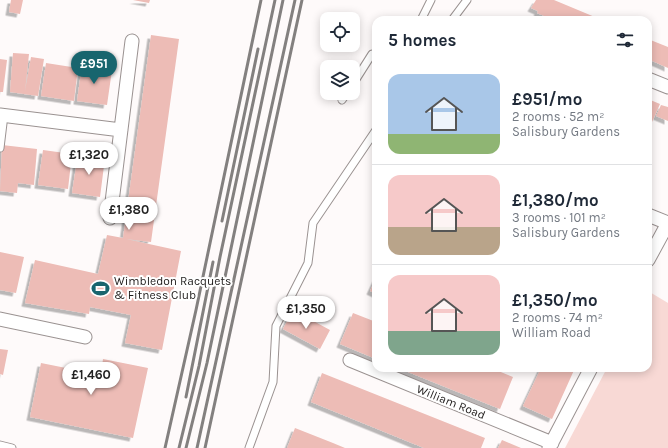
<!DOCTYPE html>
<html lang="en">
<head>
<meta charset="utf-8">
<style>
  :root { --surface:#fff; --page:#f6f6f7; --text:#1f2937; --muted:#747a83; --line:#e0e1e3; --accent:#18656e }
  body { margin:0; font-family:Karla,sans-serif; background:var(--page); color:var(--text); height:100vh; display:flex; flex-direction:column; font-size:15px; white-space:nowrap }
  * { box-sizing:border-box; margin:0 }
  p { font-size:13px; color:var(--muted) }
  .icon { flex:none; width:22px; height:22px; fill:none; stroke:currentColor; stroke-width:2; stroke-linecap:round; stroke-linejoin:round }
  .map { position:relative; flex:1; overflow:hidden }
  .details { position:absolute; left:372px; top:16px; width:280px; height:356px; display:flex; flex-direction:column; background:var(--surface); border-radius:12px; box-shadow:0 2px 10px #0003 }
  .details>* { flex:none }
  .buttons { position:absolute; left:320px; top:12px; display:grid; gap:8px }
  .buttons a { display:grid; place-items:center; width:40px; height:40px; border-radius:8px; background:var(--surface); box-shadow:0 2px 10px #0003; font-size:20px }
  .price { position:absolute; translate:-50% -34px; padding:0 9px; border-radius:14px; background:#fff; color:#222; font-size:13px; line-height:26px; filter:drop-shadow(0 1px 2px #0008) }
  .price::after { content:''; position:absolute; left:50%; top:24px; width:12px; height:9px; margin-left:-6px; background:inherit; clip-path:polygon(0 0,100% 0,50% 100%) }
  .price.selected { background:var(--accent); color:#fff }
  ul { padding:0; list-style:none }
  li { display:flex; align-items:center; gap:12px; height:100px; padding:0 16px }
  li+li { border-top:1px solid var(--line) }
  li span { display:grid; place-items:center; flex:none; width:112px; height:80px; border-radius:12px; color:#555 }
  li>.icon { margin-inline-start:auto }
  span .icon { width:48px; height:48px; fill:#fffc; stroke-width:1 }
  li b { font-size:17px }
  h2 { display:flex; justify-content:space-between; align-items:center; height:48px; padding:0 16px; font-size:17px }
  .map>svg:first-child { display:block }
  .green { fill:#f8d9d5 }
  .building { fill:#edbcb6; filter:url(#shadow) }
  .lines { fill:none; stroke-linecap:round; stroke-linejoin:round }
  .service-casing { stroke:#9a9291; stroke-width:9 }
  .minor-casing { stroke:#9a9291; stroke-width:15 }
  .service { stroke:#fff; stroke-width:7 }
  .minor { stroke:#fff; stroke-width:13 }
  .rail { stroke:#83807f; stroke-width:3 }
  .labels { text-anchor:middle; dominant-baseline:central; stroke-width:4; stroke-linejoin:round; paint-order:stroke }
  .poi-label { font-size:12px; fill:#1f1c1b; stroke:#fff; text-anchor:start }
  .street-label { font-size:12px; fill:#1f1c1b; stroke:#fff }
</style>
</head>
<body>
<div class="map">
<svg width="668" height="448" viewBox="0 0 668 448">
  <defs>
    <filter id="shadow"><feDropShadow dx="-3.5" dy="3.5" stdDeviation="0" flood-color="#0004"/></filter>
  </defs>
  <rect width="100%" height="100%" fill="#fefafa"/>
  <path class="green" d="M648,291L668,303V448H565L607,368H648Z"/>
  <path class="building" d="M11,0H23L20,14L9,12Z
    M133,0H150L149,3Z
    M536,0H554L602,20H554L537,13L538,11L531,8Z
    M151,35L179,39L151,242L126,239L181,251L162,350L125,343L131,315L90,307L89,314L25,303L35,260L98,274L107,235L123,238Z
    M648,39L668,47V68L648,59Z
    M13,53L29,54L25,91L31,57L44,59L38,96L10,92Z
    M0,59L7,60L3,92H0Z
    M46,63L78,68L74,101L41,96Z
    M82,65L112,70L107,105L77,101Z
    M648,99L660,104L652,122L648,120Z
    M661,105L668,107V121L656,116Z
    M2,145L37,149L34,185L18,183L17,193L0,191Z
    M43,150L72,154L68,189L38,185Z
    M78,154L105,158L100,197L72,193Z
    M0,252L24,257L16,293L0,290Z
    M376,278V294L370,291Z
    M293,310L330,330L320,349L283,329Z
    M353,313L376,322V359L340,344Z
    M0,349L8,350L3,375L0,374Z
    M103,359L148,368L133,438L30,417L41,363L81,371L82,363L102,366Z
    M398,368H491L513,377L500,409Z
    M541,368H575L552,419L523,406Z
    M322,373L485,438L481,448H424L311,402Z
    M295,428L333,443L345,448H287Z
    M502,440L521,448H498Z"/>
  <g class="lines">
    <defs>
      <path id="service" d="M421,20L431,0
        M452,20L467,0
        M353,84L372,54H376
        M342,100L347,93
        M0,148L4,115
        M0,445L12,448
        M249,448L273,382L276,326L308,263L313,223L376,130"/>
      <path id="minor" d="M648,79L668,87
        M0,115L121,130
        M648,215L668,223
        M110,218L132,41
        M648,260L668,223
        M0,319L85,337
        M350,360L552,443
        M549,448L591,368"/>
    </defs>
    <use href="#service" class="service-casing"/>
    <use href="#minor" class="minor-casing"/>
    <use href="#service" class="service"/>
    <use href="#minor" class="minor"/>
    <path class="rail" d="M222,221L258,49
      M186,397L213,262
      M165,448L196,310L261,0
      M179,448L199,366L220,257L275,0
      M186,448L207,363L283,0
      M197,448L295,0
      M205,448L302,0"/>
  </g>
  <defs>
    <symbol id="stadium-bare" viewBox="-9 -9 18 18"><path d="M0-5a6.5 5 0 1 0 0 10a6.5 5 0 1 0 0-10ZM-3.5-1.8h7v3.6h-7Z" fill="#18656e" stroke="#fff" stroke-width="2.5" paint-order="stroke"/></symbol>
  </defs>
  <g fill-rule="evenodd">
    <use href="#stadium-bare" x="88" y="276" width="25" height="25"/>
  </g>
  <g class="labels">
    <g class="poi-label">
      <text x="114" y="281">Wimbledon Racquets<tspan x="114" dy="14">&amp; Fitness Club</tspan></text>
    </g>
    <g class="street-label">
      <text transform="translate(451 402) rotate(22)">William Road</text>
    </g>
  </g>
</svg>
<div class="buttons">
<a><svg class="icon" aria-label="locate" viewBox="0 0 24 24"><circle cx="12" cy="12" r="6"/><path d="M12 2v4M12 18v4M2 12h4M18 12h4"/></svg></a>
<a><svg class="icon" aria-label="layers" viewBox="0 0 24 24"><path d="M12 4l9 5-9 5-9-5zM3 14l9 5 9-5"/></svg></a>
</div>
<b class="price selected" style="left:94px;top:85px">£951</b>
<b class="price" style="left:89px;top:176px">£1,320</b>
<b class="price" style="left:129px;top:231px">£1,380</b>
<b class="price" style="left:306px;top:330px">£1,350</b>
<b class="price" style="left:91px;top:396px">£1,460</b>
<section class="details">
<h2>5 homes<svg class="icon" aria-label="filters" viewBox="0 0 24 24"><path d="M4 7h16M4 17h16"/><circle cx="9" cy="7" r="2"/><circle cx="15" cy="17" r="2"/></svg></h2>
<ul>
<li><span style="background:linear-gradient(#a9c7e8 75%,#8fb573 0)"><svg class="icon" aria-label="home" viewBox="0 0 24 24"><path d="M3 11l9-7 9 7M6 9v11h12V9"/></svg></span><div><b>£951/mo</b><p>2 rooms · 52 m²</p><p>Salisbury Gardens</p></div></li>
<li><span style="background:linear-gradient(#f6c9c9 65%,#b9a48a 0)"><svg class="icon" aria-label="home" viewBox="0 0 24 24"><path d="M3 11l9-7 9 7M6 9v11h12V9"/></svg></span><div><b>£1,380/mo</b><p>3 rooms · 101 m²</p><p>Salisbury Gardens</p></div></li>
<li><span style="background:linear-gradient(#f6c9c9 70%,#7fa58c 0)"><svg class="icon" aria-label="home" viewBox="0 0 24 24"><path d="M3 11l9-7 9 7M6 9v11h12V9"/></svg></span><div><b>£1,350/mo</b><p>2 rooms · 74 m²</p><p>William Road</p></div></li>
</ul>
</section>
</div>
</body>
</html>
